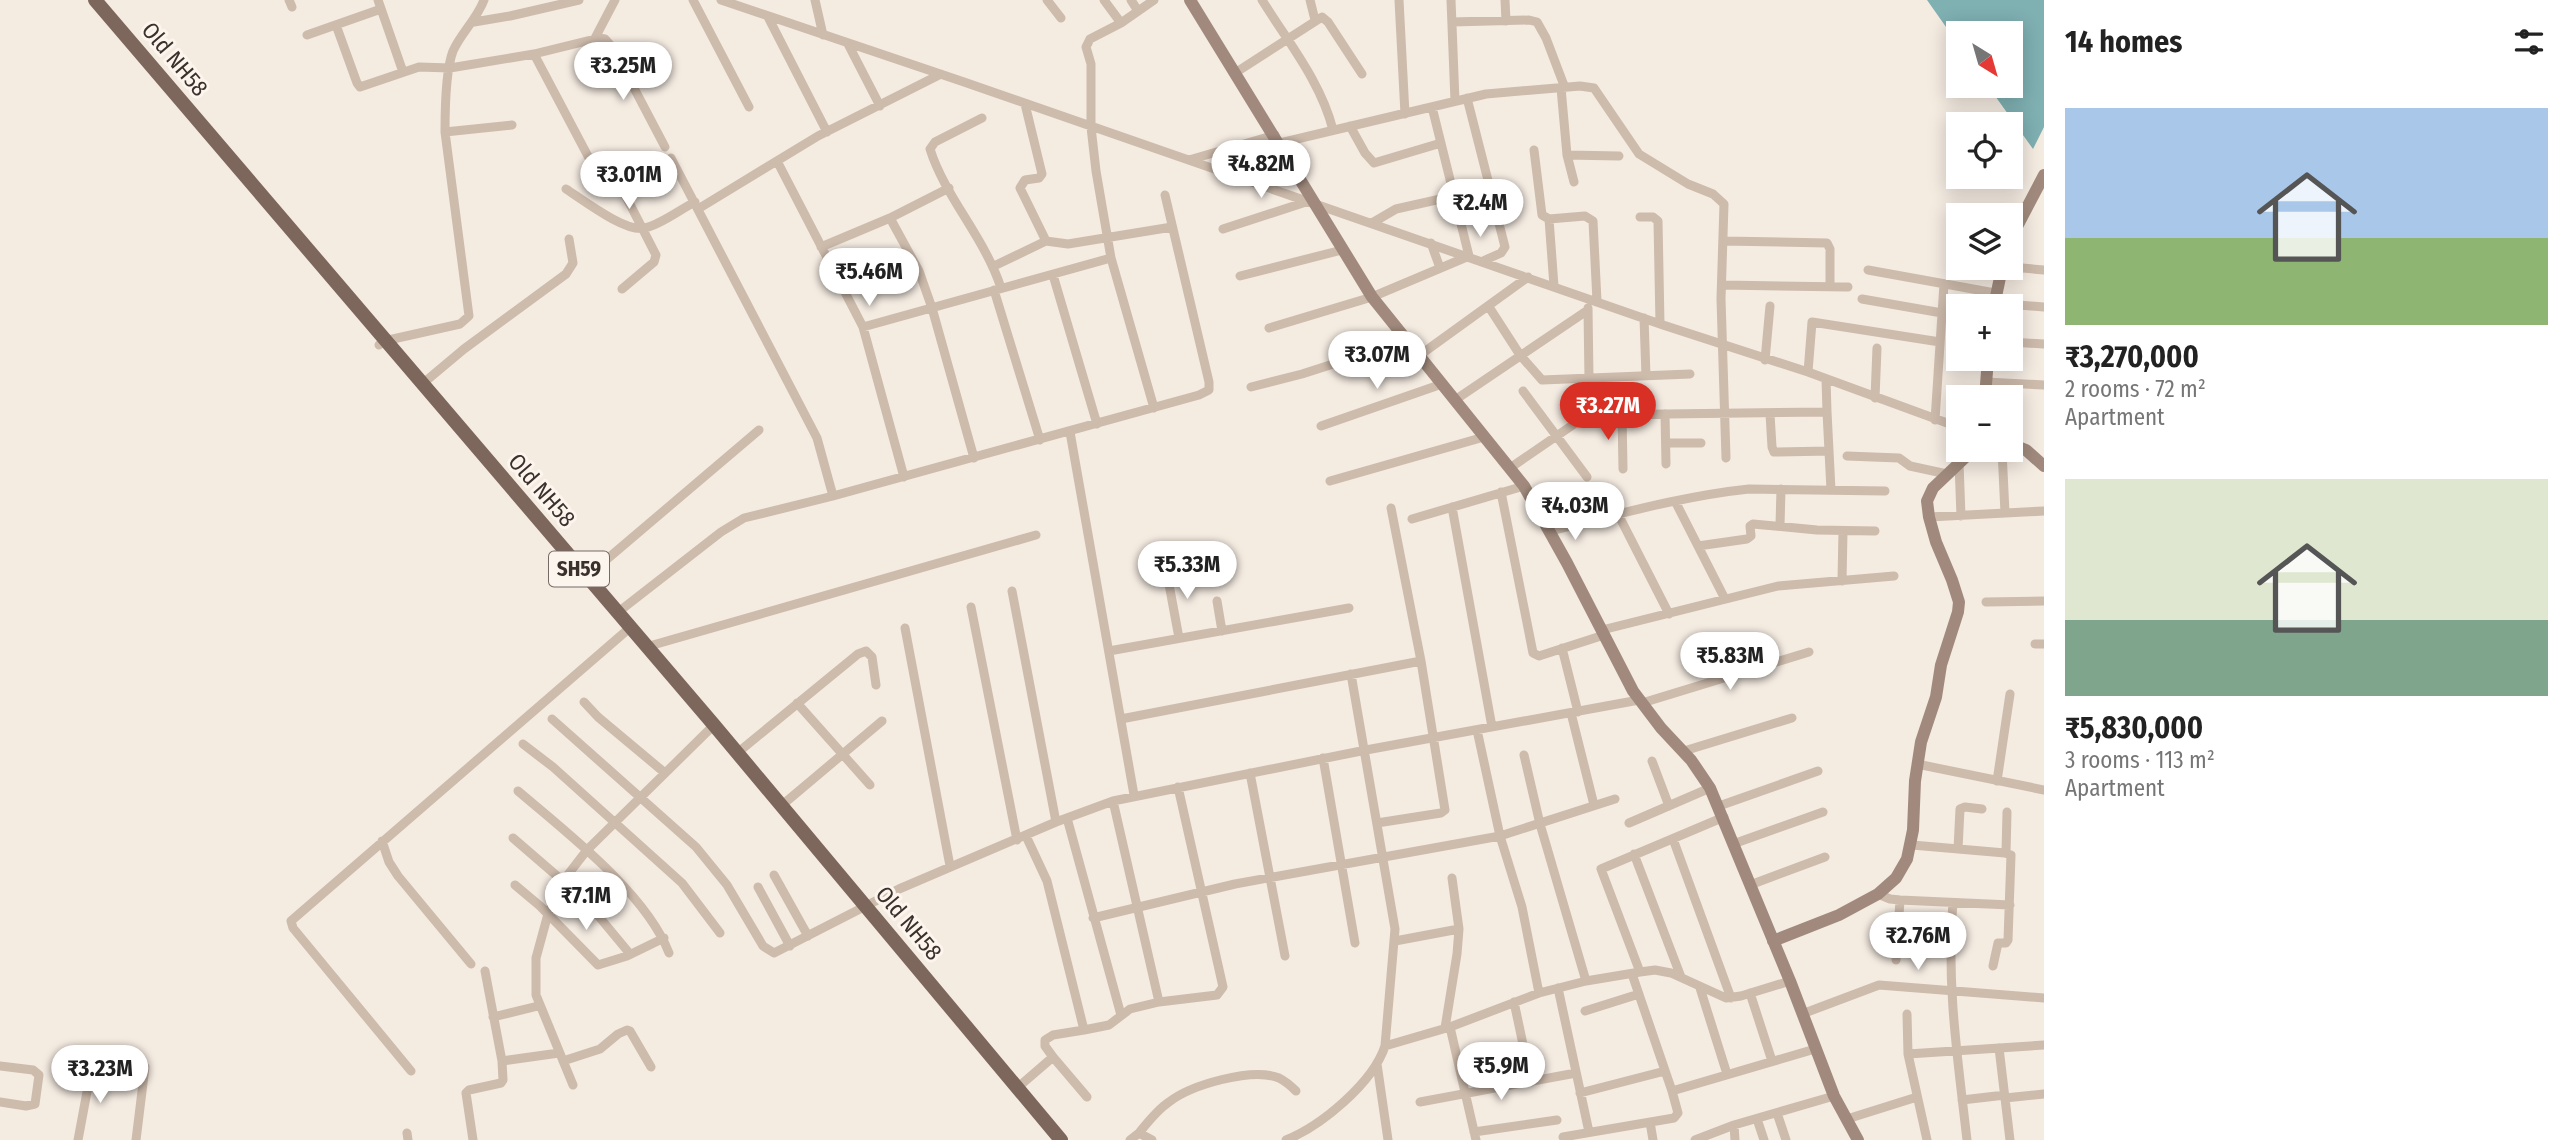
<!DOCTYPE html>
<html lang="en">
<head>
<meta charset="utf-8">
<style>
  :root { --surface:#fff; --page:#f2f2f2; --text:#222; --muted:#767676; --accent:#d93025 }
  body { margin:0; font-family:"Fira Sans Condensed",sans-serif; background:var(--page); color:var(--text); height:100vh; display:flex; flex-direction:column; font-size:26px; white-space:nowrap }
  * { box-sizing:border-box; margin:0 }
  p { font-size:23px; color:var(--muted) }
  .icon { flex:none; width:38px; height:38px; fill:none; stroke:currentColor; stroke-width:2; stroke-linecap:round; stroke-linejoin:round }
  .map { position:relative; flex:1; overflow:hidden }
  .drawer { display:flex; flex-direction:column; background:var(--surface); width:525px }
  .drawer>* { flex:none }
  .needle { width:46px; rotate:143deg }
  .tools { position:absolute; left:1946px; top:21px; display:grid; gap:14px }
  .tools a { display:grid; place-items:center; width:77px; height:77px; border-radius:0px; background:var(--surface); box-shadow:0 4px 18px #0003; font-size:35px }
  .price { position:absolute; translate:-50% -60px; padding:0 16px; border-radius:24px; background:#fff; color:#222; font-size:23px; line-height:46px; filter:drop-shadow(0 2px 4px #0008) }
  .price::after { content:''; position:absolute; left:50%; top:42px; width:21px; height:16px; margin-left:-10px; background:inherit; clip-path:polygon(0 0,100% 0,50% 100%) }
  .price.on { background:var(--accent); color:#fff }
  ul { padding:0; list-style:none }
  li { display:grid; align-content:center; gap:14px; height:371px; padding:0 21px }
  li span { display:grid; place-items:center; height:217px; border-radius:0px; color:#555 }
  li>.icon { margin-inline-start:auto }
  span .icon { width:126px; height:126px; fill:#fffc; stroke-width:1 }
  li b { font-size:30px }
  h2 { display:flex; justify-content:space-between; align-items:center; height:84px; padding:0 21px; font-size:30px }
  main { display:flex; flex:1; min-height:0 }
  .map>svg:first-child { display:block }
  .water { fill:#7fb0b2 }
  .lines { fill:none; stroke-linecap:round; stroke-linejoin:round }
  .street { stroke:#cdbbac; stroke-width:9 }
  .secondary { stroke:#a18a7d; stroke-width:12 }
  .primary { stroke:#7d675c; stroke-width:14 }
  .labels { text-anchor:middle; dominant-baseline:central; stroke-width:6; stroke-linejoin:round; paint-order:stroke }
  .shield { fill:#fbf5ee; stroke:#756b66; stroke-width:2 }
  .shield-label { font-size:21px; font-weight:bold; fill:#3b302b }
  .street-label { font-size:23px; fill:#3b302b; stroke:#fbf5ee }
</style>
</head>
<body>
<main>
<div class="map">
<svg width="2044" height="1140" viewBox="0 0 2044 1140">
  <rect width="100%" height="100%" fill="#f4ebe1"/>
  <path class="water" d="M1927,0H2044V127L2033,149L1988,86H2011V33H1958V44Z"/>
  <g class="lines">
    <path class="street" d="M289,0L292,7
      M378,0L403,72
      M693,0L749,107
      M721,0L964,82L1663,325L1808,372L1958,427
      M815,0L823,35
      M1047,0L1061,18
      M1104,0L1121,23
      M1131,0L1138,11
      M1154,0L1121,23L1090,39L1086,47L1091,64V127L1096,171L1111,258L1154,408
      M1262,0C1288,42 1321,82 1333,130
      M1310,0L1315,20
      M1399,0L1405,114
      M1451,0L1455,101
      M1505,0L1506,21
      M768,17L827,132
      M474,22L510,16L579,0
      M1452,22L1529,20L1537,22L1546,38L1565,88
      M336,25L357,83L360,87L419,67L450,68L534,54L599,38L605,39L613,48L665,147
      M307,35L381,9
      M594,40L615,0
      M848,44L880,106
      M534,54L599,177
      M1235,73L1322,17L1328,22L1362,74
      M1561,88L1567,155L1574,182
      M1467,98L1505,247L1501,253L1483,261
      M1025,104L1042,174L1039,178L1025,180L1020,188L1046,241
      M982,118L935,142L930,149C945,197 985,238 1001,288
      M1350,126L1365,153L1374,163L1441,143
      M445,132L512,125
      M1280,143L1486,94L1580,86L1594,88L1639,154L1688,184L1713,194L1724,204L1721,299L1726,458
      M1534,150L1542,215L1549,219L1585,216L1593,221L1597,301
      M1567,155L1619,156
      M671,158L817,438L833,496
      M1189,160L1275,135
      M777,161L863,327L904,477
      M617,179L656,255L654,262L622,289
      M566,189C583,200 626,233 645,228C662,224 679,210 695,202
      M698,209L818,136L941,74
      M1640,217H1653L1658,221L1660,324
      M890,218L919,271L932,308L974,458
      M1549,219L1554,286
      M1372,223L1396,209L1454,196
      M1223,229L1309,201
      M1724,241L1827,243L1830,249V286
      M1431,243L1440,268
      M821,247L890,218L949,188
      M994,266L1046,241L1068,244L1172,227
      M2011,267L2044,270
      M1868,270L1995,293
      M1053,275L1097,424
      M1240,276L1342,250
      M1723,285L1848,287
      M994,290L1040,440
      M1862,299L1942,313
      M1994,303L2044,307
      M1489,307L1520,355L1542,380L1690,374
      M1588,308L1589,380
      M1644,318L1646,376
      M863,327L1111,258
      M1269,328L1372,297L1469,256L1432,107
      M2011,342L2044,344
      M379,345L384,341L460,324L469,316L445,132C445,112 446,69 453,51C461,33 477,19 484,0
      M1420,355L1528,277
      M1765,360L1770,306
      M1808,372L1812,322L1940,342
      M1986,382L2044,385
      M421,385L464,349L566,274L573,263L569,239
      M1251,387L1302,374L1408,340
      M1523,391L1587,477
      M1875,398L1877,348
      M1455,400L1588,310
      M1827,412L1831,490
      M1622,414L1623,469
      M1665,414L1666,464
      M1770,414L1772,447L1774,452L1829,451
      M1935,420L1944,284
      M1321,426L1442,384
      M1070,432L1134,795
      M1666,443H1701
      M2002,450L2005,513
      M1847,456L1899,458L1910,466L1947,474
      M1959,463L1961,516
      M1510,468L1577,422L1591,415L1827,412L1826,379
      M1330,481L1484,437
      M1501,492L1533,653L1539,656L1604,635
      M1675,501L1725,599
      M1452,507L1492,727
      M1618,514L1669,614
      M1929,517L2044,511
      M1412,519L1524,486
      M1780,526L1781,489
      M1550,531C1616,515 1682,496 1749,489L1885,491
      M1698,546L1747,539L1751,536L1750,526L1753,524L1817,530L1875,531
      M1166,568L1179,638
      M586,577L759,430
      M1842,581L1843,531
      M1012,591L1056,822
      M1217,601L1222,631
      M1986,602L2044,601
      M971,607L1017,840
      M617,613L721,532L744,518L833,496L1199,395L1209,390V382L1165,195
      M905,628L950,866
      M1602,630L1778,586L1894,576
      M2035,644H2044
      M646,647L1036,535
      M1562,648L1578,712
      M1109,651L1349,608
      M584,702L598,717L665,773
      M797,703L870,785
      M1642,703L1809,652
      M1571,713L1594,805
      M552,719L696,847L727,885L763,946L774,953L899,889L1056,822L1113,801L1366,750L1639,700
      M1121,719L1421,661
      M1477,730L1500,836L1522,907L1539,993
      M523,744L553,767L682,883L720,933
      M1684,751L1792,718
      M736,754L858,654L866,651L872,657L876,685
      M1524,755L1540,824L1586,981
      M1323,758L1355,943
      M1652,761L1669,806
      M1917,764L2044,790
      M1250,773L1285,956
      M1997,781L2010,694
      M518,791C566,832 646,893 669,953
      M781,806L882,721
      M1719,806L1818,771
      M1067,818L1121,1015
      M1377,823L1441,813L1445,810L1421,661L1391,508
      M1629,823L1710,788
      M513,838L586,901L630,954
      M1673,839L1731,998
      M382,841L389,862L398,876L471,964
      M1733,844L1823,812
      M1912,845L2005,853L2011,855L2008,940L2006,943H1998L1993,966
      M1958,849L1960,809L1965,807L1982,809
      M2006,853L2007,812
      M1634,854L1681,977
      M774,875L808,936
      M1452,878L1459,929
      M515,885L540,906L598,965L627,956L664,938
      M1750,885L1825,857
      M758,887L790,946
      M1878,894L1890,899L1900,900L2010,905
      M1953,903C1946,982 1958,1061 1967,1140
      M1093,918L1235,884L1500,836L1615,799
      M1395,941L1459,929L1457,954L1445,1028
      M1896,960L1900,900
      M1640,972L1601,869L1724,817
      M1632,974L1672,1091L1815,1049
      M1558,988L1589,1132
      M1700,988L1727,1074
      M1750,993L1772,1061
      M1159,1002L1217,995L1223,987L1178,787
      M1514,1002L1531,1082
      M1585,1011L1639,994
      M1802,1014L1879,985L2044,998
      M1907,1014L1908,1054L1927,1140
      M493,1017L538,1006
      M1450,1027L1476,1140
      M1084,1030L1109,1025L1130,1009L1159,1002L1113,801
      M1385,1046L1450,1027L1539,993L1586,981L1640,972L1655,970L1671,973L1726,998L1741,996L1790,981
      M1999,1048L2010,1140
      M1908,1054L2044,1045
      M1053,1057L1087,1097
      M502,1061L559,1053
      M563,1061L600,1049L618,1034L627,1030L630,1031L651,1067
      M1377,1064L1388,1140
      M0,1066L33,1070L39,1075L35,1104L26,1106L0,1102
      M411,1071L293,928L291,921L625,632
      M573,1085L536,995V958L548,914L563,881L587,850L714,725
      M1017,1088L1053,1057L1045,1046V1040L1053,1035L1084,1030L1047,881L1026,836
      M1580,1093L1665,1071
      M2005,1098L2044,1094
      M1962,1100L2005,1095
      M1420,1102L1576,1073
      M1777,1113L1786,1140
      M1757,1119L1764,1140
      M1847,1119L1917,1097
      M1650,1122L1653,1140
      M1734,1125L1735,1140
      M1474,1132L1557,1120
      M407,1133L408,1140
      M1139,1133C1148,1122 1157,1110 1169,1102C1191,1085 1252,1067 1279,1078C1285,1081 1291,1086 1296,1091
      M1563,1137L1674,1118L1678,1113L1672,1091
      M78,1140L92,1065
      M136,1140L145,1067
      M473,1140L466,1093L469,1090L501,1083L503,1080L502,1061L485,971
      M1130,1140L1139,1133L1152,1140
      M1286,1140C1321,1126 1373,1083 1385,1046L1395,929L1351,674
      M1695,1140L1734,1125L1834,1096"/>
    <path class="secondary" d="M1190,0L1372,297L1524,486L1567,563L1633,691L1661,728L1691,760L1710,788L1790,981L1834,1096L1858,1140
      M2011,238L2044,175
      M1994,306L2002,268
      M1985,397L1988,359
      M2011,444L2026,450L2044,466
      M1773,941L1839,915L1878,894L1896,878L1907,859L1913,830L1915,781L1921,742L1936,697L1941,665L1958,612L1959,602L1952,580L1936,542L1929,517L1927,501L1933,488L1973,450"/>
    <path class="primary" d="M95,0L714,725L1061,1140"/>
  </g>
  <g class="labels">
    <rect class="shield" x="549" y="551.5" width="60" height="35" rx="5"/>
    <g class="shield-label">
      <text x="579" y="569">SH59</text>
    </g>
    <g class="street-label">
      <text transform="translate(175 59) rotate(50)">Old NH58</text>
      <text transform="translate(542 490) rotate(49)">Old NH58</text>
      <text transform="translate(909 923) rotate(50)">Old NH58</text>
    </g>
  </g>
</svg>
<div class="tools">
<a><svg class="needle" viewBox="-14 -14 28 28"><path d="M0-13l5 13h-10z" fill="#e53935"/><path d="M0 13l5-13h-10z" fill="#767676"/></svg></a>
<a><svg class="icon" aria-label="locate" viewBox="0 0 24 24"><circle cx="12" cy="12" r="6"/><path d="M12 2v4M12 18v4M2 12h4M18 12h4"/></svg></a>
<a><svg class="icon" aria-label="layers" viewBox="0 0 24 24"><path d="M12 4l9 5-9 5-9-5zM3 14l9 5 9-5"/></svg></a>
<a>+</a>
<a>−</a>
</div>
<b class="price" style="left:623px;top:102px">₹3.25M</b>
<b class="price" style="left:1261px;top:200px">₹4.82M</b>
<b class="price" style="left:629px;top:211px">₹3.01M</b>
<b class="price" style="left:1480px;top:239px">₹2.4M</b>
<b class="price" style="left:869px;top:308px">₹5.46M</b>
<b class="price" style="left:1377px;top:391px">₹3.07M</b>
<b class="price on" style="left:1608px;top:442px">₹3.27M</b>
<b class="price" style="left:1575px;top:542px">₹4.03M</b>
<b class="price" style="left:1187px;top:601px">₹5.33M</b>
<b class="price" style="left:1730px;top:692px">₹5.83M</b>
<b class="price" style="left:586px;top:932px">₹7.1M</b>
<b class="price" style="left:1918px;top:972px">₹2.76M</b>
<b class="price" style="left:1501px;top:1102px">₹5.9M</b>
<b class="price" style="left:100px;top:1105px">₹3.23M</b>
</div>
<section class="drawer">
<h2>14 homes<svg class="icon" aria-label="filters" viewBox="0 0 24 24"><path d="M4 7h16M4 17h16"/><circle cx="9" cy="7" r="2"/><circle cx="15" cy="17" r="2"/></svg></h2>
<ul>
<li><span style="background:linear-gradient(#a9c7e8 60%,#8fb573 0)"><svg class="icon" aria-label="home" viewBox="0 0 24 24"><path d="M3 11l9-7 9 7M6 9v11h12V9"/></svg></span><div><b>₹3,270,000</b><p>2 rooms · 72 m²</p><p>Apartment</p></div></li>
<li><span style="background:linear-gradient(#dfe7d0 65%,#7fa58c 0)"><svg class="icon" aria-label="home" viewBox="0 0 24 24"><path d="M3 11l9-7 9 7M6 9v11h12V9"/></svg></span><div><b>₹5,830,000</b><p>3 rooms · 113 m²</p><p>Apartment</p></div></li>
</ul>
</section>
</main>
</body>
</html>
